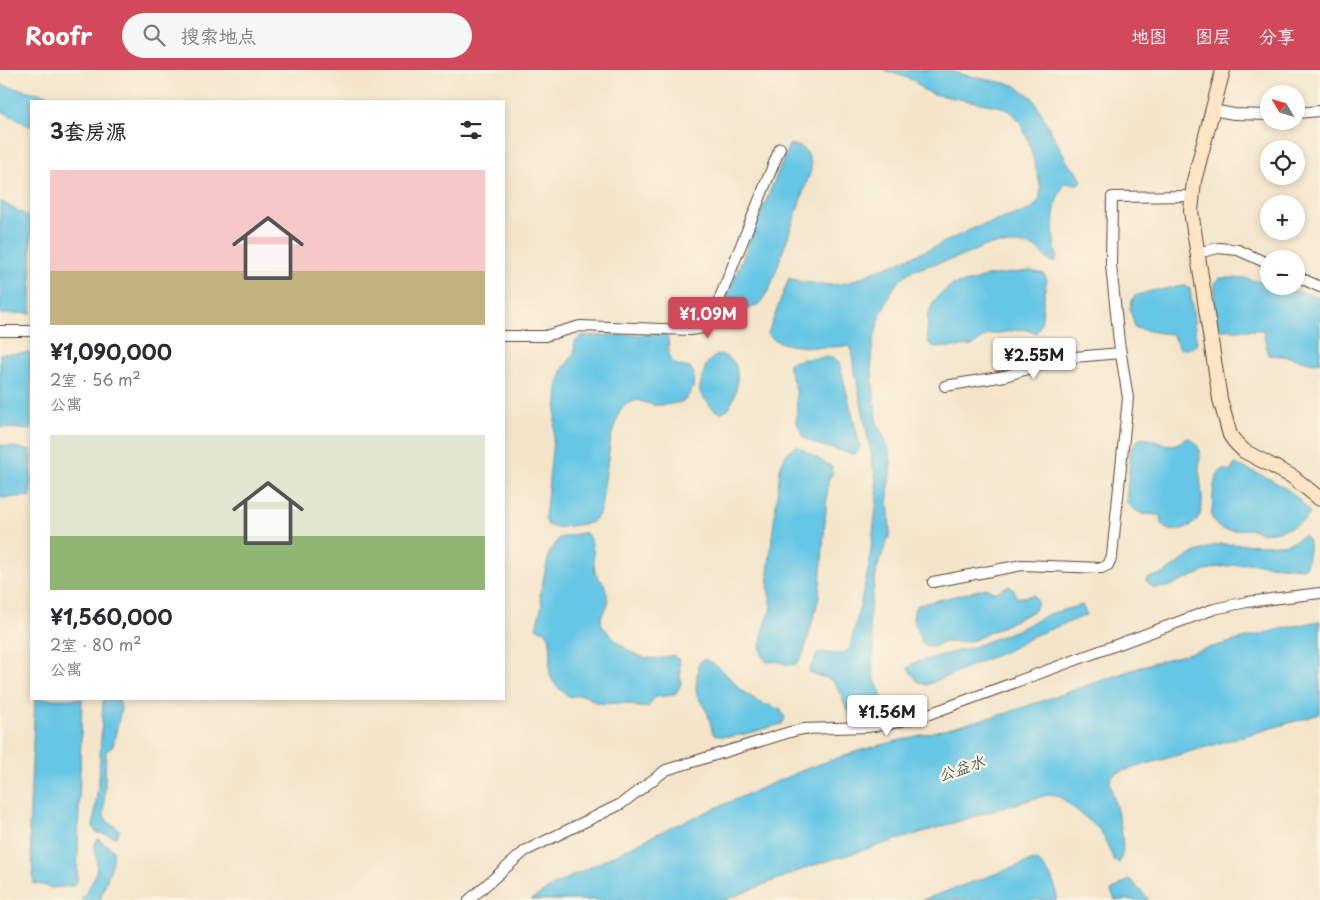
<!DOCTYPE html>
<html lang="zh">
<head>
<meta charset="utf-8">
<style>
  :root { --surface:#fff; --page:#f7f7f7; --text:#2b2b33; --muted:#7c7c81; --accent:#d1495b }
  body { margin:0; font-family:"Playpen Sans","LXGW WenKai TC",sans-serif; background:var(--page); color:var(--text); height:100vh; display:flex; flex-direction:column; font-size:19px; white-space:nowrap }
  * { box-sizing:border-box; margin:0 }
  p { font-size:16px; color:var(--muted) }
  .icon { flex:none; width:28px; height:28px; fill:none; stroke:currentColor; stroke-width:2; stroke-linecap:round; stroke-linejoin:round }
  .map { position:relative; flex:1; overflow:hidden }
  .side { position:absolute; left:30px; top:30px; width:475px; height:600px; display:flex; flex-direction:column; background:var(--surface); border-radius:0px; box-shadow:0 2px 8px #0003 }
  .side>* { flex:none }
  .needle { width:32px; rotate:308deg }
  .buttons { position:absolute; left:1260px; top:15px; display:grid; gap:10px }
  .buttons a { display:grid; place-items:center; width:45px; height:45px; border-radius:50%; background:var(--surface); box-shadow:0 2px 8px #0003; font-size:25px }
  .price { position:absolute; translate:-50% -42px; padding:0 11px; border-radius:5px; background:#fff; color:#222; font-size:16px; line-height:32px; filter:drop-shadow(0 1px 2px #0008) }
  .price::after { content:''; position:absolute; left:50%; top:30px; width:15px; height:11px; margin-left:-8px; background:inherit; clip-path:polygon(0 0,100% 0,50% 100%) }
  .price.selected { background:var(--accent); color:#fff }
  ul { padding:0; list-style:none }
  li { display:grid; align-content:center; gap:10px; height:265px; padding:0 20px }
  li span { display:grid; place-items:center; height:155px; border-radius:0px; color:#555 }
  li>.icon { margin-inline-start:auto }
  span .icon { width:90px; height:90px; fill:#fffc; stroke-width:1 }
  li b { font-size:21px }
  h2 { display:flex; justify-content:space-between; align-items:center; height:60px; padding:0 20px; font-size:21px }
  header { display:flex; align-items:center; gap:30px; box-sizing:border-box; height:70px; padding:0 25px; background:var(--accent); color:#fff }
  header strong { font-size:24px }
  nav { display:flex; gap:28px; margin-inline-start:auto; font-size:18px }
  .search { width:350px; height:45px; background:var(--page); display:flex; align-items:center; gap:12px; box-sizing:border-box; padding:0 18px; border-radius:28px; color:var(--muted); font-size:19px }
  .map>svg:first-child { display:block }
  .water { fill:#66c6e5; stroke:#507882 }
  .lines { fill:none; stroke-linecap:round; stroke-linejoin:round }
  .street-casing { stroke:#574638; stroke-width:12 }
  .secondary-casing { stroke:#574638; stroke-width:16 }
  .street { stroke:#fff; stroke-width:10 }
  .secondary { stroke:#fde5c5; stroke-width:14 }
  .labels { text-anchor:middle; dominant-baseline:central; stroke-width:4.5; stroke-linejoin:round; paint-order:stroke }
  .water-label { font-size:16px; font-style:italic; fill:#48595a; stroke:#fcf5e5 }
</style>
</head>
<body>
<header>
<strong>Roofr</strong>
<div class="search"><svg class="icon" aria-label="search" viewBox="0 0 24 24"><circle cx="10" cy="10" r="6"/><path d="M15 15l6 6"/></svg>搜索地点</div>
<nav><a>地图</a><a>图层</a><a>分享</a></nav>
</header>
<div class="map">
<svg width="1320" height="830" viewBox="0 0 1320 830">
  <rect width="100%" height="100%" fill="#fcf5e5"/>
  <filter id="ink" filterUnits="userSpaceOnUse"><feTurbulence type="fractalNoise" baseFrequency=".02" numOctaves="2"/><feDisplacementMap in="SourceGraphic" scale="10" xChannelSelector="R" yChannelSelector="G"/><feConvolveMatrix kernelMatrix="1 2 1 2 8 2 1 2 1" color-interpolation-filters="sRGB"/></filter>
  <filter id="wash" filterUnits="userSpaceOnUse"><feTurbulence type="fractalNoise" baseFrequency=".0096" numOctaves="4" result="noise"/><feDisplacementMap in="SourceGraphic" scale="20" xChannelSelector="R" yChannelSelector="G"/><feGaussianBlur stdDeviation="1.12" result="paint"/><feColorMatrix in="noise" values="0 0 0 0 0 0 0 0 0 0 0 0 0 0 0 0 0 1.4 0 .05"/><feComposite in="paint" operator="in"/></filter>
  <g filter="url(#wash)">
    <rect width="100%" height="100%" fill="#f4e5ca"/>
    <path class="water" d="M884,0H952L960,4L1014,15L1033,28L1069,95L1077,102L1082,111L1079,114L1067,113C1052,126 1053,155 1054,173C1055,180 1059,186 1055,192C1047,192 1044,183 1037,179C1029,174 1013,174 1003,174C985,173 976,181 960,187C944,192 924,195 909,203C886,215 873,265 871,288L876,350L888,377L891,392L888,426L890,463L877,498L871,532L869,554L874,577L872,596L874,608L880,621L884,635C878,649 871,655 857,648C855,647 852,646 850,644C843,635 842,621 833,612C827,605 815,608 809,601L818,583C830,581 841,589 850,578L869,497L877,430L876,410L851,281L849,276C832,277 775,281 768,263L789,208L802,212L819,214L831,215L847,213L930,179L974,158L1030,140L1039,131L1041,118L1029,72L1018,49L1013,43L1002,37L933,24L922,19L913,10Z
      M0,15L66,29L73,31H31V57L0,40Z
      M789,75C804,74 812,86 811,100L770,218L760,233L753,237L735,242L723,236Z
      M0,131L31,148V243L0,244Z
      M1030,201L1044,204L1047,210C1046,216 1044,221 1044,227C1041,240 1045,251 1036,263L1023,259L987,265L972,276L935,278L929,273L927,266L928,245L932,235L938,226L952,215L973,211L987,206Z
      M1219,208H1244L1269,214V216H1276L1320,227V292L1314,293L1285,286L1268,285L1263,260H1220L1215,257V214Z
      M1185,216L1190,219L1197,274C1192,278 1185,280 1179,278L1172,264L1160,263L1135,258L1130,238L1133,228L1135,226L1151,221Z
      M666,264C672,273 664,291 678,295C682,297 686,297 690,298L694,303L693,318L686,329L681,332L664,335H653L637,330L627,334L620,340L611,367L601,438L598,446L590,453L556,458L548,455L545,450L559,310L563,299L574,284L575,272L581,266Z
      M31,283V360L0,357V284Z
      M721,284C736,292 737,292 737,310C737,325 727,357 709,334C706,330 701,326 700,321C699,316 702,311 703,306C705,294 709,288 721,284Z
      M833,287L839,292L860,376L858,382L854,384L819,375L807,370L803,366L796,351L797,345L796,319L789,299V293L805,289Z
      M1145,368C1153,370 1165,376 1174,375C1179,374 1183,369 1189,368C1194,370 1197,374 1199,379C1201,385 1199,392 1199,398C1200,413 1206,436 1198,449C1192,458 1171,466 1163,456C1161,453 1162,449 1161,445L1142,444L1133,439L1126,432L1131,379L1138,370Z
      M0,375L31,380V426L0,428Z
      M797,376L832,397L833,403L828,410L827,427L819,527L804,582L797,594L789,595L777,591L767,592L763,588L760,575L764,558L772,536L769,524L768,503L780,399C783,389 787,380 797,376Z
      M1235,394C1263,406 1295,417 1310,444C1303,455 1274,465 1260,462C1256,461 1254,459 1249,459C1239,459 1227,463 1218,457L1211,446C1215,430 1209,411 1223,399L1230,402Z
      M585,462C596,473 592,487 595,502C597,508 601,509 604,514C606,519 608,528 608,533C607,540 600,544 601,551C601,557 608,562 612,566C630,585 647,594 673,585L679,590L681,614L675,625L655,627L648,637C640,639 632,634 624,633C616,632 608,635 600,633C586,631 589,621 570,627C536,603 556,598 549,566L545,561L536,558L542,535L540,525L549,484L559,468Z
      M1304,465C1313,473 1308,485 1306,496L1303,498L1248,493L1213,498L1167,517L1154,518L1147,512L1146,509L1164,503L1194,483L1219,474L1283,475L1295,471Z
      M1009,516L1014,520L1017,528L1034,525L1038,533L1034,541L974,570L961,572H945L933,577L927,576L922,572L913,550L915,537L918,535L987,518C997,527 1000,518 1009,516Z
      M1082,535L1087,545L1033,566L1013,578L926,615L917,611C915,606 910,603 908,598L913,593L973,577L1017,560L1049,544Z
      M1320,551V644L1116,703L1111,707L1110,713C1114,734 1130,775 1119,793L1114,791L1105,769L1098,758L1063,729L1052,724L1032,729L811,796L725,830H531L554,815L667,759L808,698L858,681L1007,643L1152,593L1284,558Z
      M704,589L713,593L733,611L740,620L761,633L780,639L785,648L782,654C764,658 730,672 713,664L708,644L697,625L696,619L698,596L699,593Z
      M35,629H82L77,812L73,816L51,818L44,815L34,814L29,760Z
      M103,629H119L121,639L113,676L106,681L104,745L107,751L120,760L116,767L96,762L93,757L99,708Z
      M98,769L113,780C116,793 103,816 100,830H81C88,819 95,810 97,797C98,787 91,777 98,769Z
      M1034,790C1046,794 1059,818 1056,830H922Z
      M1130,809L1149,830H1115L1111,821Z"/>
  </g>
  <g filter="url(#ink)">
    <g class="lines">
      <defs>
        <path id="street" d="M1212,40L1234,44L1269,45
          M1296,43L1320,41
          M1196,183L1219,178L1238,180L1269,194
          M1296,206L1320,217
          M0,261H31
          M504,266H545L580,256L690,260L703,258L711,250L780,78
          M945,316L1005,306L1062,288L1121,283
          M933,512L1022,495L1102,498L1108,495L1112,486L1128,328L1119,272L1111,195L1112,127L1192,126
          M469,830L525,781L621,734L666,700L790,662L803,659L867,657L894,653L929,644L1214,539L1247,532L1320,523"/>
        <path id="secondary" d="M1223,0L1194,111L1191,141L1220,329L1230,365L1235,372L1244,381L1293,407L1320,429"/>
      </defs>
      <use href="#street" class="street-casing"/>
      <use href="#secondary" class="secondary-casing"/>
      <use href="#street" class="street"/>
      <use href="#secondary" class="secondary"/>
    </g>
  </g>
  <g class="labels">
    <g class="water-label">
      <text transform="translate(961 697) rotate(-19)">公益水</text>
    </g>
  </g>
</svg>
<div class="buttons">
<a><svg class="needle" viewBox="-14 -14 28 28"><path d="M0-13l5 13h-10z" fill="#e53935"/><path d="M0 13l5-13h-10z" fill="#7c7c81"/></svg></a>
<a><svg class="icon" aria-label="locate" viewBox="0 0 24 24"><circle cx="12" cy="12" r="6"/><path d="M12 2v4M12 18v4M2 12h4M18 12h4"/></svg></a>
<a>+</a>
<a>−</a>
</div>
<b class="price selected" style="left:708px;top:269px">¥1.09M</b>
<b class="price" style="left:1034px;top:310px">¥2.55M</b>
<b class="price" style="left:887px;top:667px">¥1.56M</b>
<section class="side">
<h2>3套房源<svg class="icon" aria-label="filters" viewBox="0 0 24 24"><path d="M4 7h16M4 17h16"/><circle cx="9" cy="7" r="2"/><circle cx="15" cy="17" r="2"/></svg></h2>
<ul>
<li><span style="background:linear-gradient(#f6c9c9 65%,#c2b280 0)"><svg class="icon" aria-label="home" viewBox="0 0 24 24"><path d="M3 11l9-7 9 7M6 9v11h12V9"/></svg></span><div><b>¥1,090,000</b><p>2室 · 56 m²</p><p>公寓</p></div></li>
<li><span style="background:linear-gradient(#dfe7d0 65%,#8fb573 0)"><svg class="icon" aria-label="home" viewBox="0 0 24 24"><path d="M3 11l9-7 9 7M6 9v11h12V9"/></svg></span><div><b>¥1,560,000</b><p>2室 · 80 m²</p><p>公寓</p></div></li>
</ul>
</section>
</div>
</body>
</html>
